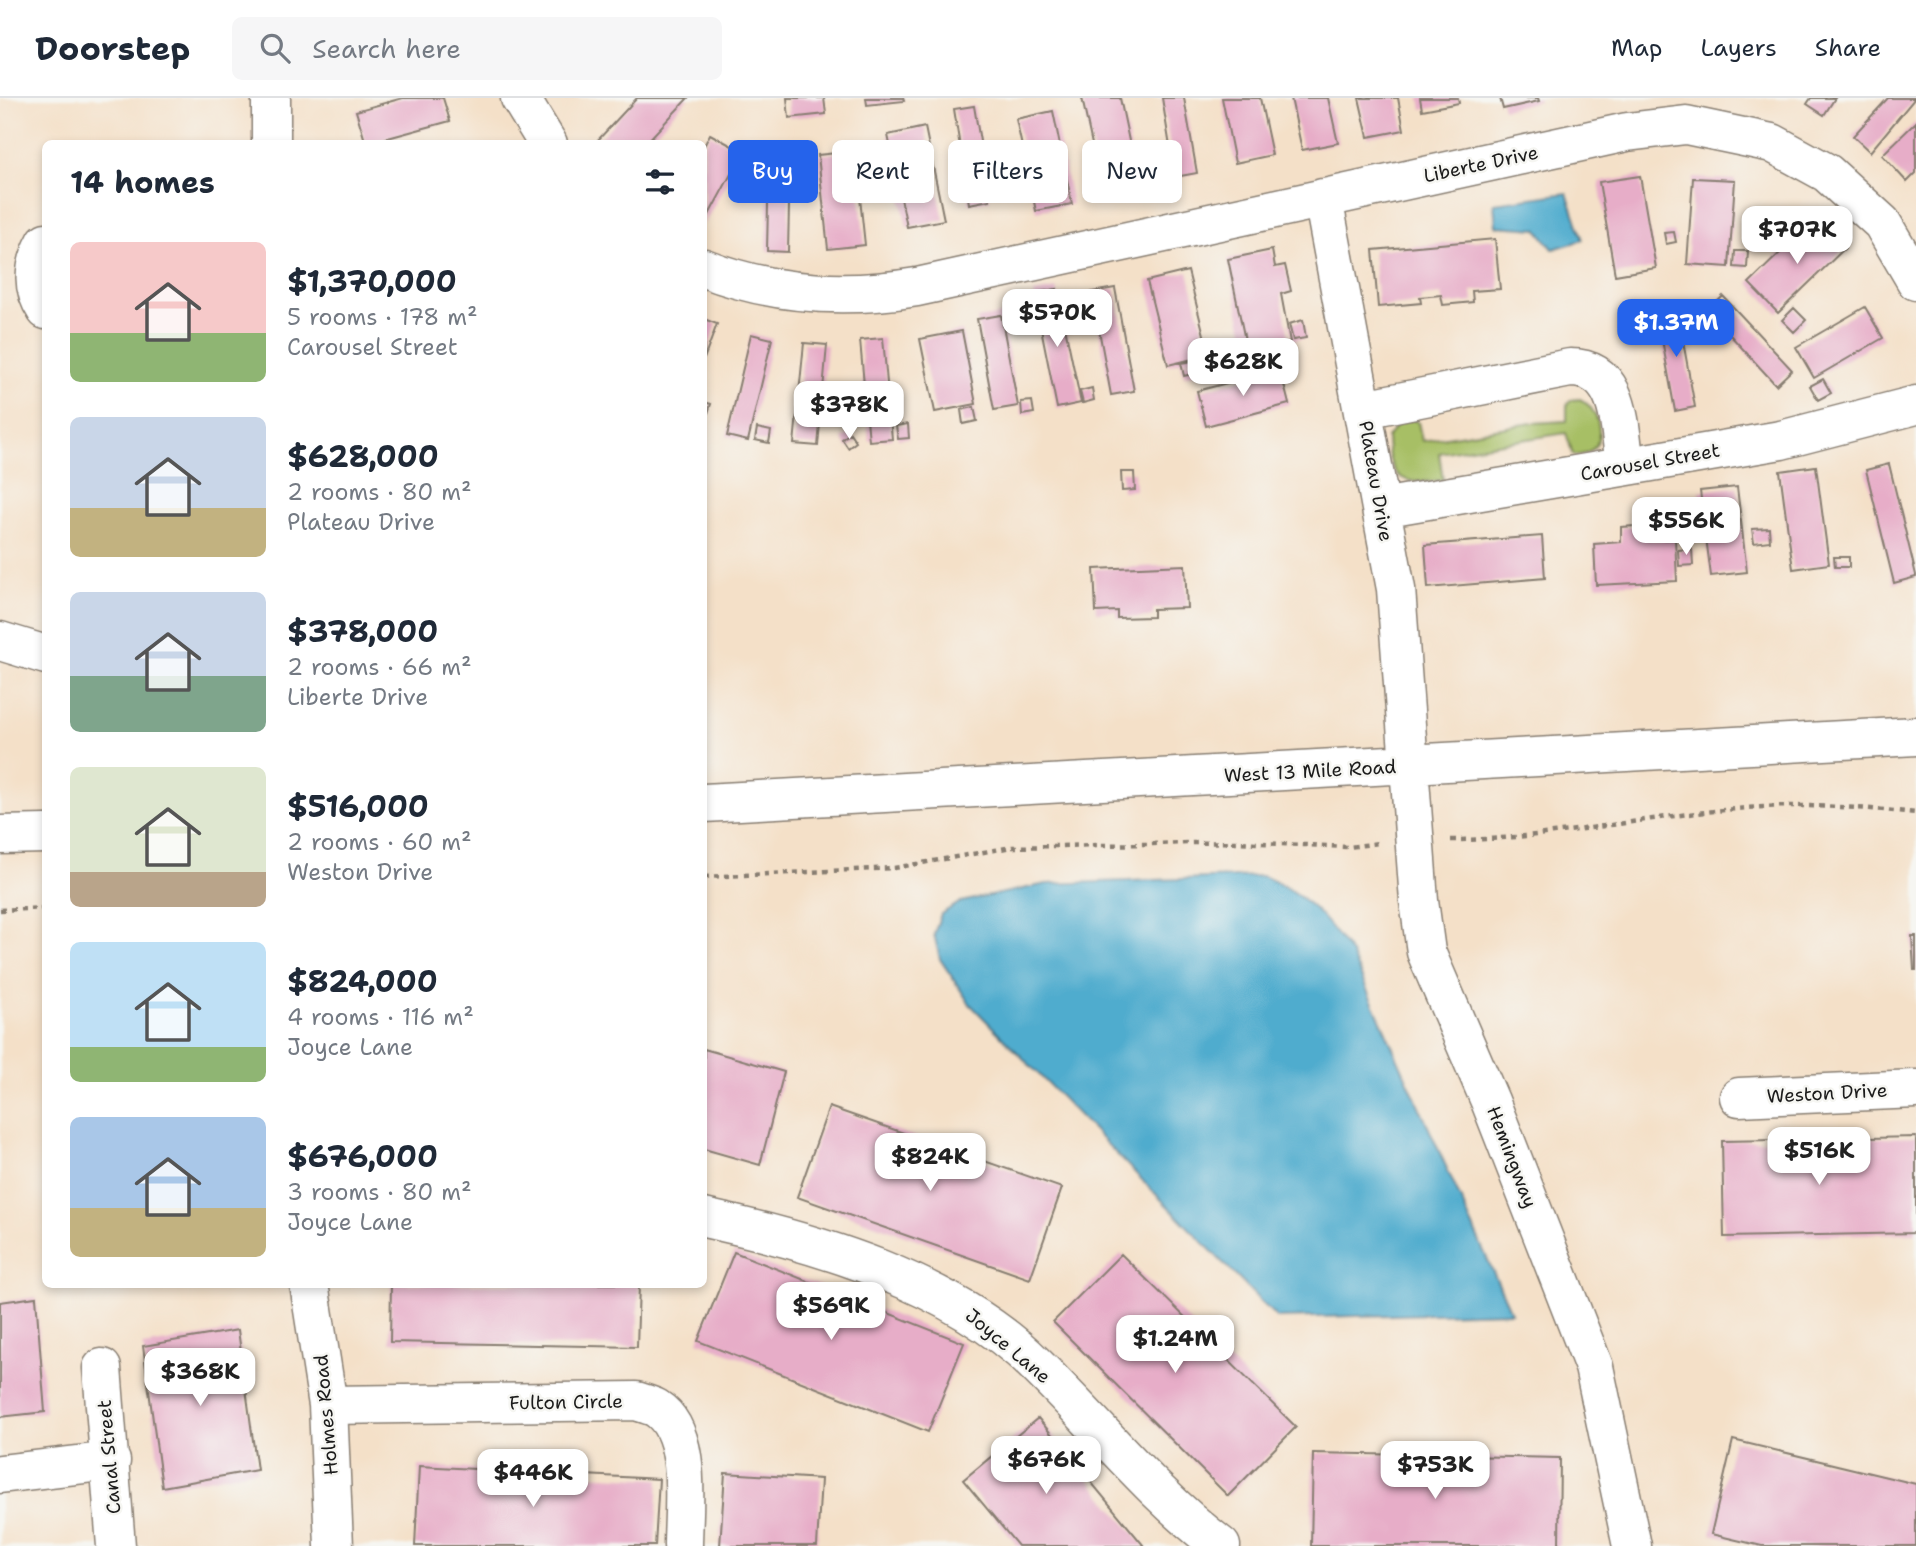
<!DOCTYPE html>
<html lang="en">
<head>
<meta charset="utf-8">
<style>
  :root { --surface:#fff; --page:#f6f6f7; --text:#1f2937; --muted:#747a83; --line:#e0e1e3; --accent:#2563eb }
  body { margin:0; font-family:"Shantell Sans",sans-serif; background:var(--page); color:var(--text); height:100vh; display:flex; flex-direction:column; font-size:26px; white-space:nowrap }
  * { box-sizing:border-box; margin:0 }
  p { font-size:23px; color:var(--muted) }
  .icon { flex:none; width:38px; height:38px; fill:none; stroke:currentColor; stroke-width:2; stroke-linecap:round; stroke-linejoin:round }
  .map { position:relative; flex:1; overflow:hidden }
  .details { position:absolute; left:42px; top:42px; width:665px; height:1148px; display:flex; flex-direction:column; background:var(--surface); border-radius:10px; box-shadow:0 4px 10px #0003 }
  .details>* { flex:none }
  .hud { position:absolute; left:728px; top:42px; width:665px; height:63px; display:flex; gap:14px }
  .price { position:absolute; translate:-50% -60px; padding:0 16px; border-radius:14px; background:#fff; color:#222; font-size:23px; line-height:46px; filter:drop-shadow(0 2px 4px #0008) }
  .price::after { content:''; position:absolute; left:50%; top:42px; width:21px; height:16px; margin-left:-10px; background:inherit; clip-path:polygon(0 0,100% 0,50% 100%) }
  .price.on { background:var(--accent); color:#fff }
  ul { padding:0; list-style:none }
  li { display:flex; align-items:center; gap:21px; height:175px; padding:0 28px }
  li span { display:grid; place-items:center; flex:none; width:196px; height:140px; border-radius:10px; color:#555 }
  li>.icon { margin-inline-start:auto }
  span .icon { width:84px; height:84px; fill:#fffc; stroke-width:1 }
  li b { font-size:30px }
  h2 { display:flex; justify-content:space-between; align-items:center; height:84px; padding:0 28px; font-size:30px }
  .tag { padding:0 24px; border-radius:10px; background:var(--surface); box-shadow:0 4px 10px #0003; font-size:24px; line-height:63px }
  .tag.on { background:var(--accent); color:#fff }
  header { display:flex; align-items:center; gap:42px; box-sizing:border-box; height:98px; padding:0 35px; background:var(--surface); border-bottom:2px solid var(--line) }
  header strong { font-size:33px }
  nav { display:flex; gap:38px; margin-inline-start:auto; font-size:24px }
  .search { width:490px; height:63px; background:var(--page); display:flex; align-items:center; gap:18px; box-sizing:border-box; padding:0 24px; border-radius:10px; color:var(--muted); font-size:26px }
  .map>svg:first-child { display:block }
  .green { fill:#a7bf65; stroke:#626e40; stroke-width:2 }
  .water { fill:#50acce; stroke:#366475; stroke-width:2 }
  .building { fill:#e7adc8 }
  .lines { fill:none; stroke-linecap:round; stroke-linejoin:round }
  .minor-casing { stroke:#887e72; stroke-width:41 }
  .path { stroke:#887e72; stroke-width:4.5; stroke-dasharray:5 5; stroke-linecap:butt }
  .minor { stroke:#fff; stroke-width:38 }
  .labels { text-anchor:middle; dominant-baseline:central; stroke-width:5; stroke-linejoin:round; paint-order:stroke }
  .street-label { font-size:19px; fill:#1c1c1c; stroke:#f6f6f2 }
</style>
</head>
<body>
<header>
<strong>Doorstep</strong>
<div class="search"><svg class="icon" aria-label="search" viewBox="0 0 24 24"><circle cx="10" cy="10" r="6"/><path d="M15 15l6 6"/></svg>Search here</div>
<nav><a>Map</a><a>Layers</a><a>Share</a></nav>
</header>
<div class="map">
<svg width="1916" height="1448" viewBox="0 0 1916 1448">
  <rect width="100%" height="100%" fill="#f6f6f2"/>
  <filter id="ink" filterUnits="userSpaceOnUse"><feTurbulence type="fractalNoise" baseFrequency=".0143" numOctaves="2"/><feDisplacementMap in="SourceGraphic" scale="14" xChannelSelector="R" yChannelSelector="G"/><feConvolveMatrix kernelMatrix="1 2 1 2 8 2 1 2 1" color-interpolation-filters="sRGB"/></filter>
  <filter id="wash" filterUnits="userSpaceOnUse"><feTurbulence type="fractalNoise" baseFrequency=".00686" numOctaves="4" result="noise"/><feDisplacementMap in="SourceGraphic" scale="28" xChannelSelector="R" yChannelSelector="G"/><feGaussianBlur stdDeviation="1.57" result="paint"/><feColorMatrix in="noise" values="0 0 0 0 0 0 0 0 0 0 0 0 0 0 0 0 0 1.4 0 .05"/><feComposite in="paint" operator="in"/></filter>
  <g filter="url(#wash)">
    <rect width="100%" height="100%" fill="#f4e0c8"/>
    <path class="green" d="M1580,301C1605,314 1608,360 1573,357L1566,335L1439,355L1443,382C1404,388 1388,382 1387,340L1398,325L1412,321L1418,324L1422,343L1532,325L1567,323V307L1571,302Z"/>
    <path class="water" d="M1567,95L1583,142L1553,151L1537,131L1496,128L1494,105Z
      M1263,778C1306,796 1324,819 1351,856L1511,1214L1277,1220L970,906L940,861L934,836L941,816L961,804L1046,786Z"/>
    <g id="blocks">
      <path class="building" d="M403,0H443L450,23L366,46L356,13Z
        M637,0H688L645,46H600L597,43Z
        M787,0H824L826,16L789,20Z
        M866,0H903L904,3L867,7Z
        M1082,0H1120L1137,81L1101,88Z
        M1162,0H1184L1197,75L1175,79Z
        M1222,0H1260L1272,57L1235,65Z
        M1291,0H1328L1338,45L1302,52Z
        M1359,0H1398L1404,32L1368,39Z
        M1420,0H1458L1459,5L1422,12Z
        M1500,0H1538L1539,3L1503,11Z
        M1811,0H1835L1824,17L1807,6Z
        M1888,0H1915L1870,54L1853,38Z
        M974,8L990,102L969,106L954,11Z
        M1053,13L1072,106L1036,113L1016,21Z
        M1916,24V75L1907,84L1882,57Z
        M925,29L944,122L907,129L888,37Z
        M710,36L743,54L704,126V48Z
        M855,53L865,147L828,151L818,57Z
        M769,58H790L788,154L767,153Z
        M1640,78L1656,170L1615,177L1599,84Z
        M1693,80L1735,82L1729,169L1687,166Z
        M1816,120L1845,150L1778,215L1749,185Z
        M1674,134L1676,144L1666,146L1664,135Z
        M1495,141L1500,191L1472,193L1473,204L1443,207L1441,197L1420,199L1421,205L1378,209L1373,152Z
        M1272,152L1275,169L1285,167L1291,193L1281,196L1290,244L1247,252L1228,161Z
        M1735,153H1748L1747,170L1734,169Z
        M1188,173L1209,257L1168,267L1147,183Z
        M1115,190L1134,293L1111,297L1092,194Z
        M1057,191L1081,305L1057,310L1034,195Z
        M1723,198L1792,272L1776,287L1708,213Z
        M1865,209L1883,240L1814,280L1796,249Z
        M1677,210L1695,309L1675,313L1657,214Z
        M1794,210L1806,222L1794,234L1782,222Z
        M1652,216L1654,228L1640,231L1638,218Z
        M1001,217L1018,308L994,312L977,221Z
        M704,221L717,226L704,261Z
        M1303,222L1306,240L1293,242L1289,226Z
        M1710,222L1718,231L1708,242L1699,234Z
        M962,233L976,306L935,314L920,241Z
        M751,236L772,241L748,343L727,338Z
        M883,240L892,341L869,343L860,242Z
        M804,245L827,247L818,348L794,346Z
        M1193,263L1196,275L1184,278L1181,265Z
        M1280,271L1289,306L1206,328L1197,293Z
        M1823,281L1831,295L1818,302L1810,288Z
        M1092,290L1094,302L1083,305L1080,293Z
        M1032,303L1034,315L1022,317L1021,304Z
        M704,304L711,306L707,318L704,317Z
        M974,309L977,323L963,326L961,312Z
        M908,326L909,340L898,341L896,328Z
        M757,330L771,333L769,345L755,342Z
        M850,335L856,344L848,350L842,341Z
        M1889,366L1916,477V479L1894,485L1866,372Z
        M1816,368L1829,466L1793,471L1780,373Z
        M1121,374H1134L1135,392L1122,393Z
        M1737,389L1747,474L1711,478L1700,393Z
        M1650,427L1651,442L1675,441L1677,483L1596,487L1594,446L1621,444V429Z
        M1769,430L1770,443L1754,445L1752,431Z
        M1542,438L1545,480L1428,490L1425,447Z
        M1692,451L1693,467L1679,468L1678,452Z
        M1834,459H1849V469H1835Z
        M1185,467L1187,510L1153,511V519L1117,520V513L1096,514L1094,471Z
        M1912,838H1916V872H1914Z
        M704,951L784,974L760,1067L704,1051Z
        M829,1009L1062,1090L1030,1181L797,1099Z
        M1916,1039V1135L1724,1139L1722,1043Z
        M734,1154L964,1245L928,1334L698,1243Z
        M1121,1156L1296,1329L1228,1398L1053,1224Z
        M391,1186H639L637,1249L390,1244Z
        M36,1199L45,1314L0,1319V1204Z
        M238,1232L257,1372L162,1389L143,1248Z
        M1038,1320L1144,1448H1018L963,1382Z
        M1733,1342L1916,1386V1448H1762L1711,1436Z
        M1313,1355L1560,1360L1559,1448H1311Z
        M419,1368L659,1381L655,1448H415Z
        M725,1375L821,1381L817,1448H720Z"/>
    </g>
  </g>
  <g filter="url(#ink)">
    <use href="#blocks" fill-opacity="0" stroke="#887e72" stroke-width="2"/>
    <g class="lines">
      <defs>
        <path id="minor" d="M520,0L548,46
          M271,46V0
          M1323,100L1396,491L1419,803L1426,854L1490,1003L1594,1269L1632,1448
          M46,144C33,168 31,190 46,212
          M704,170C773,197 844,201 917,189L1627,34L1686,27L1772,45L1827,75L1882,125L1916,183
          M1364,311L1570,270C1622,270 1619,329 1625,368
          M1381,410L1781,342L1916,307
          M0,543L46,557
          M704,705L1916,638
          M0,737L46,736
          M1739,999L1916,991
          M704,1120C816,1144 952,1184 1035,1266C1098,1327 1151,1395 1221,1448
          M309,1186L328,1307L334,1448
          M102,1270L116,1448
          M328,1307L636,1303C642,1305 650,1307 656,1310C694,1334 683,1409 683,1448
          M0,1376L111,1363"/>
      </defs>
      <use href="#minor" class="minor-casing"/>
      <path class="path" d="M1451,742C1547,742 1641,719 1736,711C1796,705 1856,709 1916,715
        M704,779L894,770L1012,749L1237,744L1349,749L1379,745
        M0,812L46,810"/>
      <use href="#minor" class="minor"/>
    </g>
  </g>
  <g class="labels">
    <g class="street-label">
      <text transform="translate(1481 66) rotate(-12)">Liberte Drive</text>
      <text transform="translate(1650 364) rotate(-10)">Carousel Street</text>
      <text transform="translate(1376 383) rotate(80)">Plateau Drive</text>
      <text transform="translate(1310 673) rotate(-3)">West 13 Mile Road</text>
      <text transform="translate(1827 995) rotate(-3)">Weston Drive</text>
      <text transform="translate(1512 1059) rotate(69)">Hemingway</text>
      <text transform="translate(1008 1248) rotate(40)">Joyce Lane</text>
      <text transform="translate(566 1304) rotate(-1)">Fulton Circle</text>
      <text transform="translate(326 1317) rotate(-95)">Holmes Road</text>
      <text transform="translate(109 1359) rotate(-95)">Canal Street</text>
    </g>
  </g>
</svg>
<b class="price" style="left:1797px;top:168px">$707K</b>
<b class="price" style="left:1057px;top:251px">$570K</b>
<b class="price on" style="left:1676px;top:261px">$1.37M</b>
<b class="price" style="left:1243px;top:300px">$628K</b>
<b class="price" style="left:849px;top:343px">$378K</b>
<b class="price" style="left:1686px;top:459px">$556K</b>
<b class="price" style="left:1819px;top:1089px">$516K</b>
<b class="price" style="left:930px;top:1095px">$824K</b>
<b class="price" style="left:831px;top:1244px">$569K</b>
<b class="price" style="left:1175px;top:1277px">$1.24M</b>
<b class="price" style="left:200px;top:1310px">$368K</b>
<b class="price" style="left:1046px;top:1398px">$676K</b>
<b class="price" style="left:1435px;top:1403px">$753K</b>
<b class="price" style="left:533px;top:1411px">$446K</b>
<div class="hud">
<a class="tag on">Buy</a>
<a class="tag">Rent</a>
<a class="tag">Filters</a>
<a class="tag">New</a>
</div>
<section class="details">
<h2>14 homes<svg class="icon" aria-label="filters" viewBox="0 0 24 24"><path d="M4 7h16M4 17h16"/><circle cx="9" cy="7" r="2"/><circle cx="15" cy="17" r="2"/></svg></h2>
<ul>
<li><span style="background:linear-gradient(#f6c9c9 65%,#8fb573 0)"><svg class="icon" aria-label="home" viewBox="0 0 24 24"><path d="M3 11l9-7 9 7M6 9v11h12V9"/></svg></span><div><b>$1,370,000</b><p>5 rooms · 178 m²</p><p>Carousel Street</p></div></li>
<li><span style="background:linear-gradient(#c9d6e8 65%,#c2b280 0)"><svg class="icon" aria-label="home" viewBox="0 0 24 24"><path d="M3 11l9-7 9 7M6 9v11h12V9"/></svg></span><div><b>$628,000</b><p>2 rooms · 80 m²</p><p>Plateau Drive</p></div></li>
<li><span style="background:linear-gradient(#c9d6e8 60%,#7fa58c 0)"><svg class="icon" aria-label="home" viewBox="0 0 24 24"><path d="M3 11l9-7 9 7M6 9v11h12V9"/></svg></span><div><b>$378,000</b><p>2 rooms · 66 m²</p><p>Liberte Drive</p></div></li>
<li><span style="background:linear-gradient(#dfe7d0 75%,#b9a48a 0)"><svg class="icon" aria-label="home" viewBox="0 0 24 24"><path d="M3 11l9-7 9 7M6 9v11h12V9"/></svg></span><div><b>$516,000</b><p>2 rooms · 60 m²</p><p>Weston Drive</p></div></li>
<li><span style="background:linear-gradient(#bfe0f5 75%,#8fb573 0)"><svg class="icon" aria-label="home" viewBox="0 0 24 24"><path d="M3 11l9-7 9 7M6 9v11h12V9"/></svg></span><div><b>$824,000</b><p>4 rooms · 116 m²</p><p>Joyce Lane</p></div></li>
<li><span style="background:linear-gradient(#a9c7e8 65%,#c2b280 0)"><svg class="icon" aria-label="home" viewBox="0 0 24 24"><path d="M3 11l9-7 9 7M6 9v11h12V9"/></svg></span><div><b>$676,000</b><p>3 rooms · 80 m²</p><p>Joyce Lane</p></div></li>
</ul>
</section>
</div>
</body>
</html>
